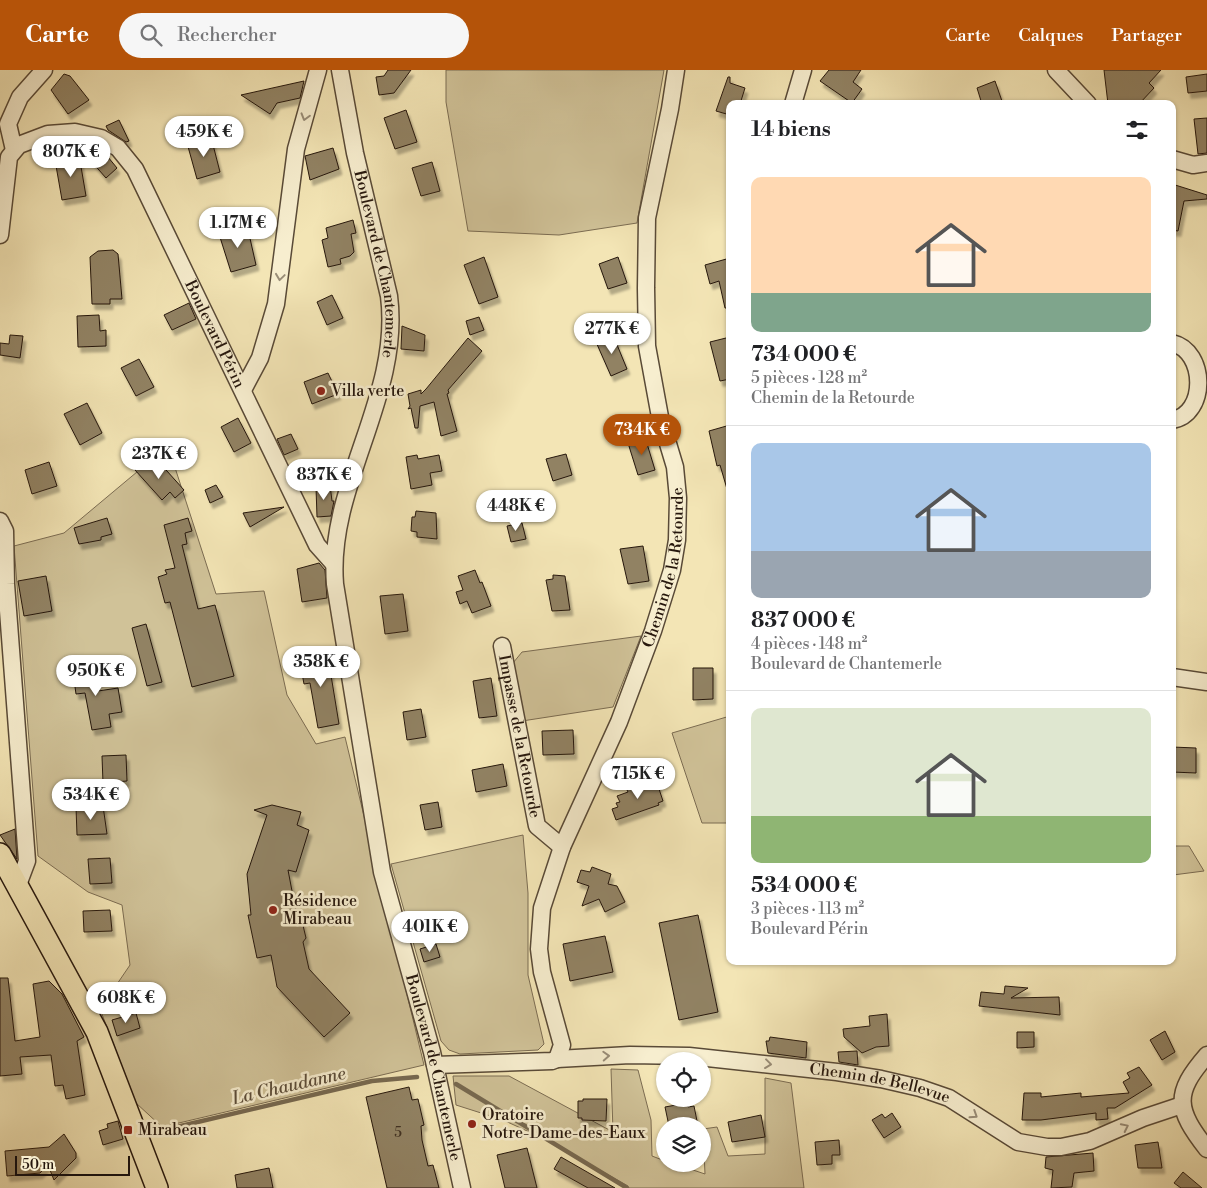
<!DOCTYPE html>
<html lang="fr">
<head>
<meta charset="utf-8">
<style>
  :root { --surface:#fff; --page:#f6f6f6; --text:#202124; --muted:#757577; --line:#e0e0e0; --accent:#b45309 }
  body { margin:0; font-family:"Libre Bodoni",serif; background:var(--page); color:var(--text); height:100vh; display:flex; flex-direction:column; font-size:19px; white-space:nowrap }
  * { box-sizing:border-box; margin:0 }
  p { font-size:16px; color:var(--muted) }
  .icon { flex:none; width:28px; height:28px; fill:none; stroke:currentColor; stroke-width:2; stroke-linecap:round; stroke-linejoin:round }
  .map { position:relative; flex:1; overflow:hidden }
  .side { position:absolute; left:726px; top:30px; width:450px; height:865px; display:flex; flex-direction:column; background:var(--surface); border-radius:10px; box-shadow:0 1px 4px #0004 }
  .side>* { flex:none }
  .buttons { position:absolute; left:656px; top:982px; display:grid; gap:10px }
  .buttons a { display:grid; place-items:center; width:55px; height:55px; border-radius:50%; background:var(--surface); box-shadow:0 1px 4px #0004; font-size:25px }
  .scale { position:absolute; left:15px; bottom:12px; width:115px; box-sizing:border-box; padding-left:5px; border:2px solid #26170d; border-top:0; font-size:14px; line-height:18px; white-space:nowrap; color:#26170d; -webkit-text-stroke:4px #f7eecf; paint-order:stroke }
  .price { position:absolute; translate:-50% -42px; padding:0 11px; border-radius:18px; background:#fff; color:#222; font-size:16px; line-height:32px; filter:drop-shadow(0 1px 2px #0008) }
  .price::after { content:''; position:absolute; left:50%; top:30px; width:15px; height:11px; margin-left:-8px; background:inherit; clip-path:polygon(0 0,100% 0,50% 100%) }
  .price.current { background:var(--accent); color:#fff }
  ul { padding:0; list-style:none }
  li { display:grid; align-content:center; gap:10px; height:265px; padding:0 25px }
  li+li { border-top:1px solid var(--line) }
  li span { display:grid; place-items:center; height:155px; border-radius:10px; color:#555 }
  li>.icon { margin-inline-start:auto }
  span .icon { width:90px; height:90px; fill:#fffc; stroke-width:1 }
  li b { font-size:21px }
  h2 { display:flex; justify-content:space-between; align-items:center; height:60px; padding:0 25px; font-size:21px }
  header { display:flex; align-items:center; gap:30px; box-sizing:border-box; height:70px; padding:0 25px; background:var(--accent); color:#fff }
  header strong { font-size:24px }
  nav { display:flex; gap:28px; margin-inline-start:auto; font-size:18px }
  .search { width:350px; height:45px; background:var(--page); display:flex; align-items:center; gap:12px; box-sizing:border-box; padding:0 18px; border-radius:28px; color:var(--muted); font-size:19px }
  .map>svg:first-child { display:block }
  .green { fill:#d0c298; stroke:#7b6c52 }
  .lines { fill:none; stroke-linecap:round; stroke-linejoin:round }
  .stream { stroke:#776950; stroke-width:4.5 }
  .building { fill:#918264; stroke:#26170d; filter:url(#shadow) }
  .minor-casing { stroke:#594a37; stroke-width:19 }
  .major-casing { stroke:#26170d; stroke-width:24 }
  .minor { stroke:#f7eecf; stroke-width:16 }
  .major { stroke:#f3e5b5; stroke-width:21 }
  .oneway { stroke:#998d78 }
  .poi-dot { fill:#8f2418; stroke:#f7eecf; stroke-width:2 }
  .labels { text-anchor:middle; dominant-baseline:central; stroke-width:5; stroke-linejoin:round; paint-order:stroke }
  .number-label { font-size:14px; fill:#413223 }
  .street-label { font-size:16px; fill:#26170d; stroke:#f7eecf }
  .poi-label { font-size:16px; fill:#26170d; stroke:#f7eecf; text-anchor:start }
  .water-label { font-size:18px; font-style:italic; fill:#5c4d39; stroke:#f7eecf }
</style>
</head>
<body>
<header>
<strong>Carte</strong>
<div class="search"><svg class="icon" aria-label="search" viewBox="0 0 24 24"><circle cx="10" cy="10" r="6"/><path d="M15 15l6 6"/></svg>Rechercher</div>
<nav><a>Carte</a><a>Calques</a><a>Partager</a></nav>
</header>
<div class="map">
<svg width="1207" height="1118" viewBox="0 0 1207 1118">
  <defs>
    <filter id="shadow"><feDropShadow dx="3" dy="5.5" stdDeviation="1" flood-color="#0004"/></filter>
  </defs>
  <rect width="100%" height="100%" fill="#f3e5b5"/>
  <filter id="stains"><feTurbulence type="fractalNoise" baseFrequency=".004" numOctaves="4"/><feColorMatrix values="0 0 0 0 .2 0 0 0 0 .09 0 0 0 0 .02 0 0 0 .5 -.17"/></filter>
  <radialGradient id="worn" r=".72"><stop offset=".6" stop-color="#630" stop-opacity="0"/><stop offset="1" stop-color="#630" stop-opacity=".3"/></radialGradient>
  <path class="green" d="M446,0H664L637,153L559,165L468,161L446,32Z
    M168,376L216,524L264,521L287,625L316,674L345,667L424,995L162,1057L136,1033L100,939L130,895L122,835L88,822L38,786L14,476L64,463Z
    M641,566L613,637L522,651L513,593L522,582Z
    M730,646V753H702L672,663Z
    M523,765L528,823V905L544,974L538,980L460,984L449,980L441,971L391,794Z
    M1172,776H1189L1204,801L1173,805Z
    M611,999L638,1000L651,1050L652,1086L665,1091V1094H675L705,1104L703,1059L717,1057L728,1086L765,1084V1008L791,1013L804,1118H627L628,1116L547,1070L503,1050L456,1035L453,1006H509L613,1062Z"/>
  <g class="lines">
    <path class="stream" d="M456,1014L627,1118
      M168,1059L372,1011L417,1007"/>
  </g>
  <path class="building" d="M388,0H411L394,23L379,25L376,7L384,6Z
    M829,0H861L853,12L862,19L852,33L820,11Z
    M1104,0H1161L1149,13L1154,18L1139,34H1108Z
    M64,4L70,6L89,30L68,44L51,20Z
    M1207,4V21L1188,23L1186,7Z
    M728,7H730V13L745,18L740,34H730V45L716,41Z
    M304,11L300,28L277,33L270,44L241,25Z
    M995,11L1003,34H982L977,18Z
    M406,40L417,72L395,79L384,48Z
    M1207,48V83L1198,84L1194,49Z
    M119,50L129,71L126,72L108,60L106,56Z
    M211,67L220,102L197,109L187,73Z
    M333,78L339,99L310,110L305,86Z
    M103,81L117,98L106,108L91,91Z
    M79,85L86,126L62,130L55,90Z
    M432,92L440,121L421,126L412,98Z
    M1172,114L1207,125V129L1184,131L1178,161L1172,160Z
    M353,150L356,163L351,164L354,182L350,186L340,189L341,194L328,197L322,170L328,168L326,158Z
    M243,157L246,165L249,164L256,195L231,202L219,164Z
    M113,180L118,184L122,229H110V234H92L90,187L98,181Z
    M484,187L498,227L479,234L464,195Z
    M618,187L627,213L608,219L599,194Z
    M730,188V238H725L719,211L710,214L705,195Z
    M332,225L343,248L327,255L317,232Z
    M189,233L196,249L172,260L164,245Z
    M99,245L100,261L106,260V276L78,277L77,246Z
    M479,247L484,260L470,265L466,251Z
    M402,256L425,265L424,281L401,279Z
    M10,265L23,266L20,288L0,285V273L9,274Z
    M613,265L627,299L611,306L596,272Z
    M730,267V309L720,311L710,272Z
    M468,268L482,281L448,320L449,323L447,324L457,361L441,366L434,332L420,336L418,358H415L411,338L408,339L410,336L408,324L421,320V324L426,319Z
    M139,289L154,317L136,326L121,298Z
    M328,303L338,324L312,334L304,312Z
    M87,333L102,363L80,375L64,344Z
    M238,348L251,373L234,382L221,357Z
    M730,355V419H727L720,395L717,396L709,361Z
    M291,364L298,379L284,385L277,369Z
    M645,367L655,400L638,405L628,373Z
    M566,384L572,405L553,411L546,389Z
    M417,385L418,389L439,385L442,401L430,403L432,415L411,419L406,387Z
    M145,391L151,398L158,391L184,420L175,428L170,422L162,430L135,400Z
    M49,392L57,416L32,424L25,400Z
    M216,415L223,427L210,433L205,420Z
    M330,415L332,431H334L331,446L317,447L316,417Z
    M284,437L250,457L243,443Z
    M416,441L436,443L437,469L417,467V462L411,461L412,447H415Z
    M107,448L112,464L101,467V470L79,474L74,458Z
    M188,448L192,461L185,463L187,474L182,475L198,539L215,535L234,606L192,617L170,532L165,533L158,507L167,504L165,500L175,498L164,455Z
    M522,453L526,469L511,472L507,456Z
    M643,476L649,511L628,514L620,479Z
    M319,493L325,500L327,528L302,532L297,499Z
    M475,500L480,513L482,512L491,536L472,543L467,531L460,534L456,522L463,520L458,506Z
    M553,505L565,506L570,540L552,541L546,510L553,509Z
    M46,506L52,541L24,546L18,511Z
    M403,524L408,561L385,564L380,526Z
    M146,554L162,612L147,616L132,558Z
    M327,581L339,654L318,658L310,613L304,614L299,587Z
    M81,586L86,610L96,608L98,621L118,618L122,642L109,644L111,657L92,660L85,623L76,624L71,588Z
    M693,598H713V629L693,630Z
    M491,608L497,646L479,648L473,611Z
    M421,639L426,667L407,670L403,642Z
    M573,660L574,684L543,685L542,661Z
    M1172,677L1196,678V703L1172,702Z
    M126,685L127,711L103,713L102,686Z
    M503,694L507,716L476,722L472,700Z
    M656,710L663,731L658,733L659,735L616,750L612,739L618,737L616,733L620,732L617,726L628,722L627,720Z
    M438,732L442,757L425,760L420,735Z
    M272,735L301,742L297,755L309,760L296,802L288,800L296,842L300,843L306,868L303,872L309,899L350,943L324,967L277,917L271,885L257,888L248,845H251L247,804L267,745L254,740Z
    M103,736L107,764L77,765L76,737Z
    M15,759L17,789L0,765Z
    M110,788L112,813L90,814L88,789Z
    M592,797L611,804L608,814L617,816L625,832L605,842L599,829L582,836L589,816L577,812L581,800L590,802Z
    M110,840L112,861L84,862L83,841Z
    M698,845L718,942L679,950L659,853Z
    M605,866L613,902L570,911L563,874Z
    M436,874L440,887L424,892L420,879Z
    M0,908H8L15,971L40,967L33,914L49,911L62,924L84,967L77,971L85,1025L66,1029L63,1015L55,1016L51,985L20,987L22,1004L0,1006Z
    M1005,916L1028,918L1011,928L1059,927L1060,945L979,936L981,922L1004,924Z
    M136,943L140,958L117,966L112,950Z
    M887,944L889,976L876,977L862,983L844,967L843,959L870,956L869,946Z
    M1165,961L1175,982L1162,990L1150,970Z
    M1017,962H1034V977L1017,978Z
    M770,967L807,972L806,988L768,983L766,971H769Z
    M857,981L858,995L839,992L838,982Z
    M1139,997L1152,1015L1115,1038H1107L1108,1049L1096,1050V1043L1041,1050H1022L1024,1023H1041V1027L1081,1023V1027L1129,1023L1123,1012L1130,1008L1127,1003Z
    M409,1017L412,1030L418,1029L424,1055L421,1056L422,1070L428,1096L433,1095L439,1118H387L366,1027Z
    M583,1029H607L606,1051L582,1050V1048H578V1031H583Z
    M687,1033L688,1037L694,1036L698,1056H669L665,1037Z
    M892,1043L901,1057L884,1068L872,1050L882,1044L885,1048Z
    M761,1045L765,1067L732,1072L728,1052Z
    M118,1051L123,1069L103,1075L99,1061L108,1058L107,1054Z
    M64,1064L76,1083V1088L54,1110L48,1095L40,1103L7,1106L5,1081L49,1077Z
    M839,1070L840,1085H832V1094L817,1095L815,1072Z
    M1158,1072L1162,1098H1138L1135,1075Z
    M527,1078L537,1118H505L497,1085Z
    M1093,1083L1094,1101L1074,1103L1072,1117L1051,1118L1053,1100L1045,1098L1046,1087Z
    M561,1087L615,1118H588L554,1099Z
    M269,1098L273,1118H237L235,1105Z
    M1183,1102L1202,1118H1181L1174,1113Z"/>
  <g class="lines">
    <defs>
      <g id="minor">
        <path id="s1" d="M340,0L355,83L389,226C402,326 327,415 335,514L382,802L432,982L462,1118"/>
        <path d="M1056,0L1088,34"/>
        <path d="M793,34L803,0"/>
        <path d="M14,80L8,54L20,27L44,0"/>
        <path d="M1172,89L1193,95L1207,93"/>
        <path id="s2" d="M0,165L9,87L19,75L48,64L75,62L101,68L118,78L135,99L317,475L333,493"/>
        <path d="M1172,273C1207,281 1207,345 1172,350"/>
        <path d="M243,320L260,288L276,234L296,79L318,0"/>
        <path d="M0,451L5,461L6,514L27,791L18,815"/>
        <path id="s3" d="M502,576L537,756L562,777"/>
        <path d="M1172,607L1207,612"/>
        <path d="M1207,985C1173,1024 1176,1039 1207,1079"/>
        <path id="s4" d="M557,989L630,985L689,986L837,1002L881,1009L920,1018L949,1028L1018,1072L1047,1077H1061L1090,1071L1143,1048L1182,1035"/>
        <path id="s5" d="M435,995L552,991L557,989L562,975L542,902L539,879L542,838L562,777L619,652L653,561L672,500L677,470L678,428L675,397L660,347L647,276L646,218L647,148L670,39L676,0"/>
      </g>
      <path id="major" d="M0,784L97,962L157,1118"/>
    </defs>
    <use href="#minor" class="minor-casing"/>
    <use href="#major" class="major-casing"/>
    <use href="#minor" class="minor"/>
    <use href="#major" class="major"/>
  </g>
  <defs><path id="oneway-chevron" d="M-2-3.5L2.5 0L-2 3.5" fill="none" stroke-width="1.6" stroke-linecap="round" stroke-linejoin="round" transform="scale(1.25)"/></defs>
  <g class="oneway">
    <use href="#oneway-chevron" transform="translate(305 47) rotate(106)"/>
    <use href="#oneway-chevron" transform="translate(280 207) rotate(98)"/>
    <use href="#oneway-chevron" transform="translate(606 986) rotate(-3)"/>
    <use href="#oneway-chevron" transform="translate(768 994) rotate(7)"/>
    <use href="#oneway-chevron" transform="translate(974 1045) rotate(33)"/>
    <use href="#oneway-chevron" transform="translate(1125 1057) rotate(-26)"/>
  </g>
  <g class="poi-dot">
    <circle cx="321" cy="321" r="5"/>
    <circle cx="273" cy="840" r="5"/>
    <circle cx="472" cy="1054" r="5"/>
    <rect x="123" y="1055" width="10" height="10" rx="2.5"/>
  </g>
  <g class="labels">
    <g class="number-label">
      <text x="398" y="1063">5</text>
    </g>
    <g class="street-label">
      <text stroke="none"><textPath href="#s1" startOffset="198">Boulevard de Chantemerle</textPath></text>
      <text stroke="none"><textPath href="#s2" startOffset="409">Boulevard Périn</textPath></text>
      <text stroke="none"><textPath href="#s5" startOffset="641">Chemin de la Retourde</textPath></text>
      <text stroke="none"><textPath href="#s3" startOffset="92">Impasse de la Retourde</textPath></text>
      <text stroke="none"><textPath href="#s1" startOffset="1021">Boulevard de Chantemerle</textPath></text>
      <text stroke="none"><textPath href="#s4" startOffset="325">Chemin de Bellevue</textPath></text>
    </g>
    <g class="poi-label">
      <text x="331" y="321">Villa verte</text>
      <text x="283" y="831">Résidence<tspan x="283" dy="18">Mirabeau</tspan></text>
      <text x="482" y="1045">Oratoire<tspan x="482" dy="18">Notre-Dame-des-Eaux</tspan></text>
      <text x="138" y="1060">Mirabeau</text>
    </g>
    <g class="water-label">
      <text transform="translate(289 1016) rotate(-13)">La Chaudanne</text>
    </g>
  </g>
  <rect width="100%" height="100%" filter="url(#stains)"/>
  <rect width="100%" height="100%" fill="url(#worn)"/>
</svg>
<div class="buttons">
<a><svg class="icon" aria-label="locate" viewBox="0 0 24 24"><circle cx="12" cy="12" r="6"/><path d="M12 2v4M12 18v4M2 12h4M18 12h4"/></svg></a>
<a><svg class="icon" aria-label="layers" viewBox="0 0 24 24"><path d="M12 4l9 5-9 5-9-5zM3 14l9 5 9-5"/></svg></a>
</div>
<div class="scale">50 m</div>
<b class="price" style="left:204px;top:88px">459K €</b>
<b class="price" style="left:71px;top:108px">807K €</b>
<b class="price" style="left:238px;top:179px">1.17M €</b>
<b class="price" style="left:612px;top:285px">277K €</b>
<b class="price current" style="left:642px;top:386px">734K €</b>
<b class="price" style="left:159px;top:410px">237K €</b>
<b class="price" style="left:324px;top:431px">837K €</b>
<b class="price" style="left:516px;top:462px">448K €</b>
<b class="price" style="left:321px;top:618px">358K €</b>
<b class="price" style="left:96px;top:627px">950K €</b>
<b class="price" style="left:638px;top:730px">715K €</b>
<b class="price" style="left:91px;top:751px">534K €</b>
<b class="price" style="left:430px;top:883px">401K €</b>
<b class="price" style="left:126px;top:954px">608K €</b>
<section class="side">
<h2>14 biens<svg class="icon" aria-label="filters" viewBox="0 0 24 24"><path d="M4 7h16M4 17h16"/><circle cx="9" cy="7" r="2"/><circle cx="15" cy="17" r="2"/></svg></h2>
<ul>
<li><span style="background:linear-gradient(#ffd9b3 75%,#7fa58c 0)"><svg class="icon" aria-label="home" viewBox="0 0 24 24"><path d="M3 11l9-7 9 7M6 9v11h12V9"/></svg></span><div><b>734 000 €</b><p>5 pièces · 128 m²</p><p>Chemin de la Retourde</p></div></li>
<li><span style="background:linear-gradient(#a9c7e8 70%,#9aa5b1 0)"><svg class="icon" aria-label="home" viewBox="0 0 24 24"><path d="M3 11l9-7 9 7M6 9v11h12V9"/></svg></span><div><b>837 000 €</b><p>4 pièces · 148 m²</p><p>Boulevard de Chantemerle</p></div></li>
<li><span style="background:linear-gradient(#dfe7d0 70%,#8fb573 0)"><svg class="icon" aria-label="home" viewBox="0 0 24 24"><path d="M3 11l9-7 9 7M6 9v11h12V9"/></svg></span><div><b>534 000 €</b><p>3 pièces · 113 m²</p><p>Boulevard Périn</p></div></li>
</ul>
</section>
</div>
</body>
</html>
